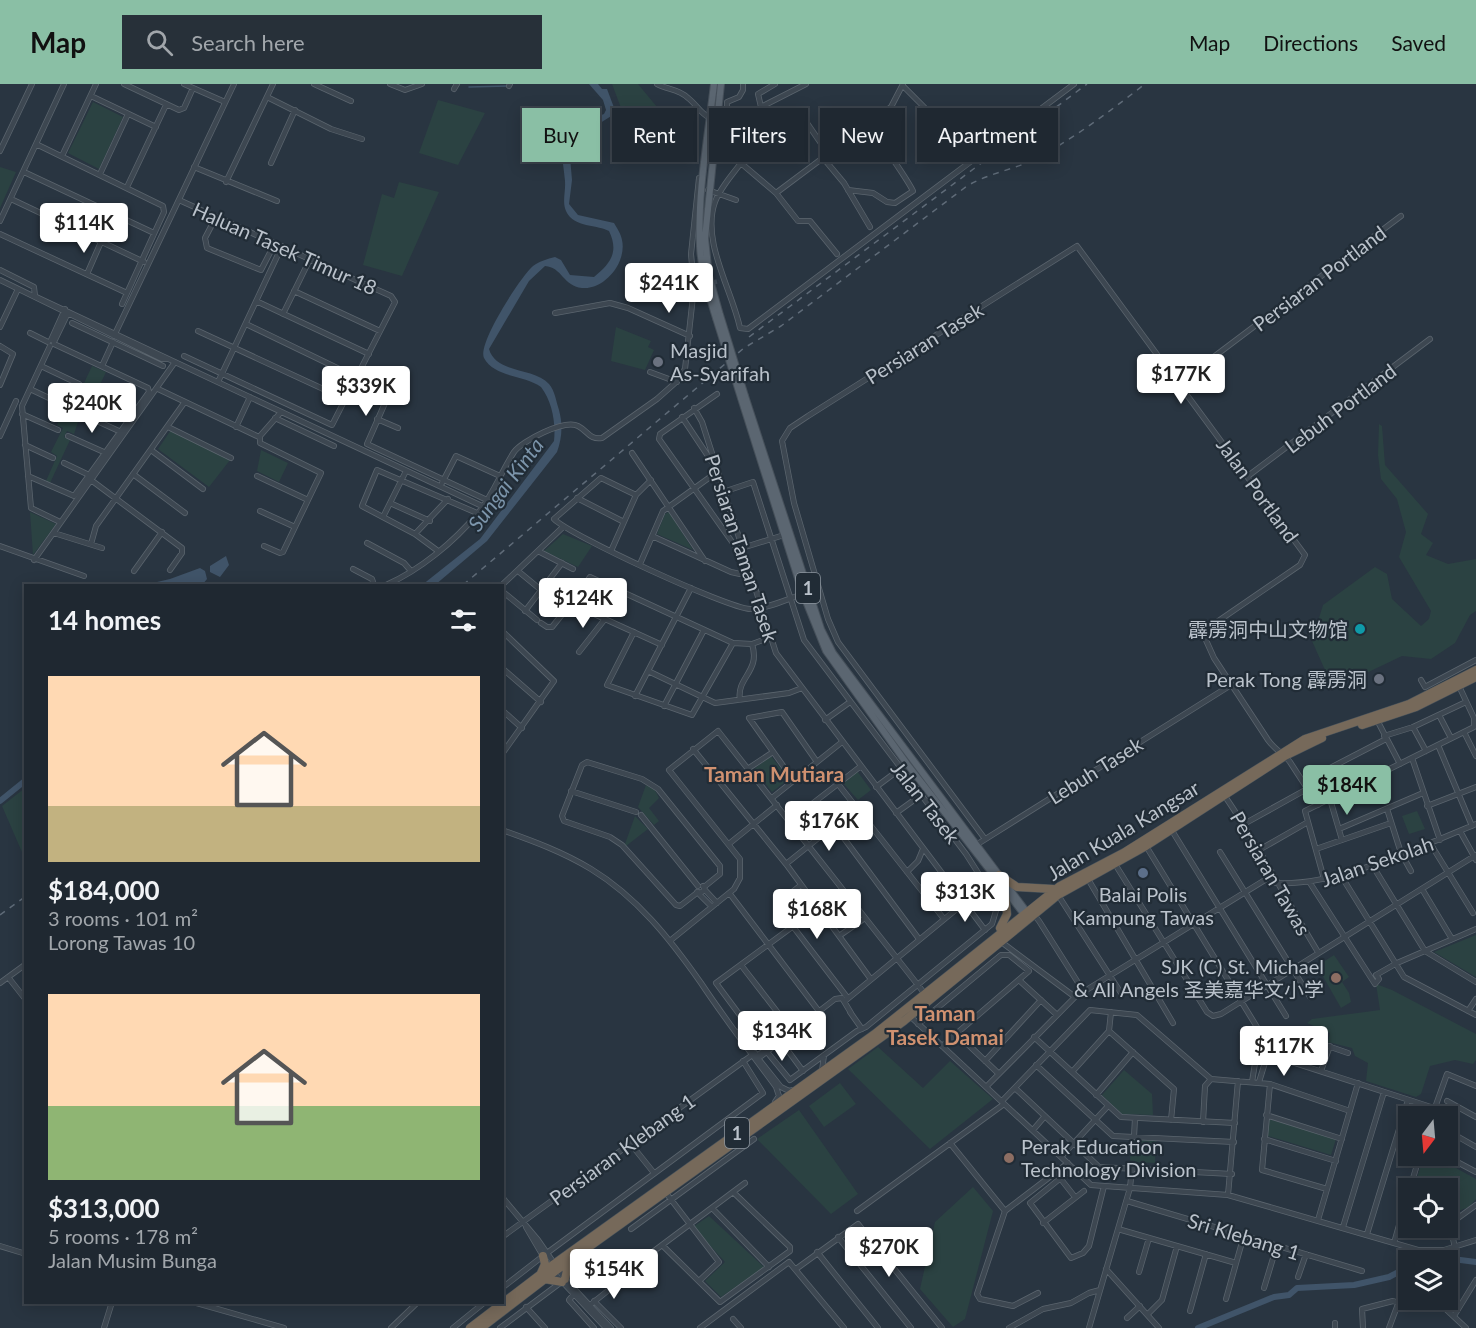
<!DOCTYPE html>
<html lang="en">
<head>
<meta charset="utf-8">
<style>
  :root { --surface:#1f2831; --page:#273039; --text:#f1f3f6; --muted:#a1a6ab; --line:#3c444d; --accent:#8abfa5 }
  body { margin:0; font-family:Lato,"Noto Sans SC",sans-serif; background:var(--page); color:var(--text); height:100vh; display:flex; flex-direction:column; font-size:22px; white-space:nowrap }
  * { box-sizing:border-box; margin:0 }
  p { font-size:20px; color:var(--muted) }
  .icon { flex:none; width:33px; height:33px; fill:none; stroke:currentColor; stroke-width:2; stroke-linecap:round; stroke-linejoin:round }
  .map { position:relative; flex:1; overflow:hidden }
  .sheet { position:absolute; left:24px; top:500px; width:480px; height:720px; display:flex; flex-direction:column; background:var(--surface); border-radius:0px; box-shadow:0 3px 15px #0003,0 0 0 2px var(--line) }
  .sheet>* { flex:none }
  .banner { position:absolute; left:522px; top:24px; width:570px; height:54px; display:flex; gap:12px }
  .needle { width:39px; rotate:196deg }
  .controls { position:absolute; left:1398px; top:1022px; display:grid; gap:12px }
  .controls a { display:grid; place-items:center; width:60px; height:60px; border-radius:0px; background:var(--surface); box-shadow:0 3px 15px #0003,0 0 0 2px var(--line); font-size:30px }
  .price { position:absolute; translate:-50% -51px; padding:0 14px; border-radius:6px; background:#fff; color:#222; font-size:20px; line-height:39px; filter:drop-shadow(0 2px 3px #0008) }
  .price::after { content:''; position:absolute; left:50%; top:36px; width:18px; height:14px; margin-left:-9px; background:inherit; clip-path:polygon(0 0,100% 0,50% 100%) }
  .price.current { background:var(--accent); color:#111 }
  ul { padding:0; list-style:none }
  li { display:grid; align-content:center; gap:12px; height:318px; padding:0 24px }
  li span { display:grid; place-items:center; height:186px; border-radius:0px; color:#555 }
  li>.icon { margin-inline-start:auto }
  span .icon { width:108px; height:108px; fill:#fffc; stroke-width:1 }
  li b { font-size:26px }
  h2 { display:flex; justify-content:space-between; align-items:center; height:72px; padding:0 24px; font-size:26px }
  .pill { padding:0 21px; border-radius:0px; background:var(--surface); box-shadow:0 3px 15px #0003,0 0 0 2px var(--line); font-size:21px; line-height:54px }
  .pill.current { background:var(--accent); color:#111 }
  header { display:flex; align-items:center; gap:36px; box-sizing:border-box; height:84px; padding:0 30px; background:var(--accent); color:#111 }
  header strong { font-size:28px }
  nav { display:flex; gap:33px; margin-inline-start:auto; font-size:21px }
  .search { width:420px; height:54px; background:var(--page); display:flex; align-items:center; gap:15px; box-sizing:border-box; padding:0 21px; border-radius:0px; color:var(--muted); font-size:22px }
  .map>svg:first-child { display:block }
  .green { fill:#2b4242 }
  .water { fill:#405469 }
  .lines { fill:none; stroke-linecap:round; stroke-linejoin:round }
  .stream { stroke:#405469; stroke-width:1.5 }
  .river { stroke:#405469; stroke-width:6 }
  .minor-tunnel { stroke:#3f4a56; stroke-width:4.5; stroke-dasharray:4.5 2; stroke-linecap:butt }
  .minor-casing { stroke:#5b656e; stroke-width:6 }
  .major-casing { stroke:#46505a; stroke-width:8 }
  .highway-casing { stroke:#47525b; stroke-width:9 }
  .minor { stroke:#3d4751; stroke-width:4.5 }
  .major { stroke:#5b6671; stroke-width:6 }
  .highway { stroke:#76695a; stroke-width:8 }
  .rail { stroke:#5f6b78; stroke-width:1.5; stroke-dasharray:6 6; stroke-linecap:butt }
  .major-bridge-casing { stroke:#46505a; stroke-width:8; stroke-linecap:butt }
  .major-bridge { stroke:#5b6671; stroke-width:6 }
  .worship-dot { fill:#6b7280; stroke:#212c36; stroke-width:2 }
  .culture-dot { fill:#0f9aa8; stroke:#212c36; stroke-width:2 }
  .service-dot { fill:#5c6f8a; stroke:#212c36; stroke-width:2 }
  .education-dot { fill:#8d6e63; stroke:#212c36; stroke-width:2 }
  .labels { text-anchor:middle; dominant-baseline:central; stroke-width:4.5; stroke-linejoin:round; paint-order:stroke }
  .shield { fill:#212c36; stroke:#8c959e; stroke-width:1.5 }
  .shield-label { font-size:18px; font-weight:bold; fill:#bac2cb }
  .street-label { font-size:20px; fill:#bac2cb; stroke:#212c36 }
  .poi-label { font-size:20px; fill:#bac2cb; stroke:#212c36; text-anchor:end }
  .water-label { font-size:21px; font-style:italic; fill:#7c95ab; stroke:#212c36 }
  .neighbourhood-label { font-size:21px; font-weight:bold; fill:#d09170; stroke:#212c36 }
</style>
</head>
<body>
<header>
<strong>Map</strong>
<div class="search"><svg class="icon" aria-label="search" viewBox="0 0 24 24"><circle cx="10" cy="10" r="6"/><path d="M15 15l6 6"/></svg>Search here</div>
<nav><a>Map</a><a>Directions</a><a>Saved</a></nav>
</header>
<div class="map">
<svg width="1476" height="1244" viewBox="0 0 1476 1244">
  <rect width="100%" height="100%" fill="#293541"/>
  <path class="green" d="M612,0H638L657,23L640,48L621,24Z
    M438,16L485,29L458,81L419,69Z
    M93,18L123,33L99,85L68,69Z
    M0,83L16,88L0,124Z
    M399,98L439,108L402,192L363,181L382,110L394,114Z
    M616,243L651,257L648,263L654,266L645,286L611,277Z
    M92,282L106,288L87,328L82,326L74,350L67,347L64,353L70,356L50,399L46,397L57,372L51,368L63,344L57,341L64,325L71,327Z
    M1379,340L1382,342L1385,381L1428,430L1421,450L1433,459L1426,471L1448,480L1476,475V527L1470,531L1455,559L1431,575L1402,572L1358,593L1329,595L1312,557L1323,521L1375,483L1387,490L1392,515L1421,542L1429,535L1431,527L1399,473L1406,448L1397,415L1381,395L1378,371Z
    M171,346L230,376L209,403L158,365Z
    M261,366L288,379L279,398L257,387Z
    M30,428L56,440L33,471Z
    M669,428L693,466L657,450L665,430Z
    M563,450L592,462L578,483L544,467Z
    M771,672L789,695L772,708L754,685Z
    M857,687L871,706L858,716L843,699Z
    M646,701L655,706L659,714L649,724L659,737L654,741L638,723Z
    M25,704V775L2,722Z
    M1417,727L1425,745L1409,750L1402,732Z
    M635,732L648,745L626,762L625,760Z
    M1476,851V893L1434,868Z
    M1334,871L1349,893L1342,898L1349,909L1351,918L1341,924L1317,882Z
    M1376,900L1392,906L1476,950V976L1473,980L1455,976L1430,982L1421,1010L1416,1013L1366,997L1368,979L1355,972L1352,964L1328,958L1330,949L1307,939L1312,935L1380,926Z
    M878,963L923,1004L950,977L993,1015L930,1065L848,985Z
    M1124,986L1152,1010L1153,1031L1122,1030L1102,1011Z
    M840,999L856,1020L824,1043L809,1022Z
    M799,1026L858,1110L831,1130L757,1055Z
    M1268,1035L1336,1055L1331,1071L1268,1052Z
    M1131,1055L1156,1056L1155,1079L1130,1078Z
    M1424,1071H1432L1476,1095V1115L1469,1123L1448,1131V1104H1414Z
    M973,1103L993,1127L965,1235L953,1243L920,1205L935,1138Z
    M709,1132L764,1183L721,1213L705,1197L725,1178L693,1143Z"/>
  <path class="water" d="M589,0H598L602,5H607L616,29L597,41L577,50L569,61L572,96L569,120L578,131L614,139C617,144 621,150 622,156C627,178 605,206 582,204C563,202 562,183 545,182L529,197L489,265C496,290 534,283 549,300C555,307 556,317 559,326C563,341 562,354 557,368L487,457L435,501H422L480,455L554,357C556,339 552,317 541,303C525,291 495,294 484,274C477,260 521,192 533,182C540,177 547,175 555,173L561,176L570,191L594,193C611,179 619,168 609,147C597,141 580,143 570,133C560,122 566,110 565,97C563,72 554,50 582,37C589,34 597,33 604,30L606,26L603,16Z
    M226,472L229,481L220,493L210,488V482Z
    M200,484L205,487L207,495L202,501H144L170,495Z"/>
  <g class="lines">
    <path class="stream" d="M469,3L507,2"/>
    <path class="river" d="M0,717L26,696
      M1431,1176L1445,1174L1476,1178
      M1198,1244L1274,1213L1289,1211L1297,1204L1354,1201L1389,1193L1408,1183"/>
    <path class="minor-tunnel" d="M700,202L719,197"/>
    <defs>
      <path id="minor" d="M124,0L179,26L184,24L193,4
        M184,0L225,18
        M314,0L351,17
        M390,0L405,6L422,0
        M657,0C668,6 679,5 688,14C697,21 700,29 710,34
        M775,0L758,10L761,23L806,0
        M509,2L510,0
        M903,2L930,29L937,48L954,67
        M454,5L457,0
        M91,12L156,43
        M267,13L331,45L362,55
        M717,34H781L798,26L829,71
        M727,35V18L739,13L743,6V0
        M715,57L776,109L798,137H810L837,170
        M36,60L163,122L164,128L122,220
        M0,67L32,0
        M62,72L96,0
        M824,75L844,99L870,143
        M271,79L295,26
        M741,79C732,91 720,104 715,118C701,157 732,206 740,244L748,245L1074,0
        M194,83L277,117
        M24,88L154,149
        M100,90L128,30
        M226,98L273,0
        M127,103L166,21
        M708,106L736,116
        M848,106L873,109L887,118L895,119L913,107C908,97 873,44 866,42
        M776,109L891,23L903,0
        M11,115L144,178
        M179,116L391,212L395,218L332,341L184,272
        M216,133L205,154L207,164L261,186L275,159
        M0,137L64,0
        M0,150L127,209
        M0,186L34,203L35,212
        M87,190L101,158
        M0,196L162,275H168
        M294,207L380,247
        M32,211L482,422
        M256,217L369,270
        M555,229L610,219L628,224L690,252
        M283,230L310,175
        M72,239L163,282
        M246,240L358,294
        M0,243L18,205
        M198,247L347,316
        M30,249L48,258
        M114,252L234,0
        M51,256L65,225
        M54,258L68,229
        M0,262L13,270L0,301
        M50,262L22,322L31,424L58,437
        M41,282L79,300
        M102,282L113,258
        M650,288L677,298
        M218,298L282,162
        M1179,299L1401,132
        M30,305L70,324
        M158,305L259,353
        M100,309L137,326
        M717,310L660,350L659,355L735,462L742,464L784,451
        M385,319L367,360L487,416
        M694,324L702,338L776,569L985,846
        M22,330L58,346
        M84,331L121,348
        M682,333L712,378
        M275,334L334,362
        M377,335L398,344
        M168,343L231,374
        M236,343L250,313
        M0,352L16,317
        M68,352L106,369
        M25,361L53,374
        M151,366L203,405
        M632,369L705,477
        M64,379L89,391
        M133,390L185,429
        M28,392L74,412L149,308L148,304L54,260
        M257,392L308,416
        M1248,392L1430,255
        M91,396L182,464V469L170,486
        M442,399L456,372L500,392
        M723,408L753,398L804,556L966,770L998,820L992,840L866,943L857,947L790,996L767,968
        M636,411L601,394L554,435C569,451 727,524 750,525C767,525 787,515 803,510
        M577,414L624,438
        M390,419L430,437
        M260,427L295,443
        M383,433L406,387
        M54,449L102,464
        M415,450L448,415
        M652,452L731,488L740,490L749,487
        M367,459L404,479L411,487
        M91,460L96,442L184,319
        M0,462L84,492
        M264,462L280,469L283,468L321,389L260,359V352L281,328
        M438,467L415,450L362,422L377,386L477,429
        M538,467L573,485
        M611,467L636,411L651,396
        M34,476L175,278
        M640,480L663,427L717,388
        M353,485L372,495L374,501
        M134,487L162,448
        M518,487L541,506
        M386,501C420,486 454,458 478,429C493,411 501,388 514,368C522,357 564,335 578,342C588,347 589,356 602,354L657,315L675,299L685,285L694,203L691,170L699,94
        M502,501L563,443
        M502,507L537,536
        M525,527L562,479
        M541,539L547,543H552L573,517
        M502,547L554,597L502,670
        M634,548L607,601L692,631L733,559
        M662,561L583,525L573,517L590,493L733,559L752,560L771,553
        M579,568L605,535
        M502,584L541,618
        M648,587L715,619L789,609L802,604
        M1421,596L1425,603L1476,576
        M635,612L691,504
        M740,616C736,593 761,588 752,560
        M664,622L704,546
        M502,626L522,644
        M1439,631L1451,654
        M825,636L850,618
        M1377,636L1400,680
        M1413,643L1426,667
        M1464,648L1476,672
        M1384,652L1413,643L1466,618
        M1438,661L1472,742
        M693,665L786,780L870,894
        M1412,674L1440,756
        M1338,680L1351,704
        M749,684L773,668
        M794,697L749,634L782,628L817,678
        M1303,698L1386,655
        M838,700L944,835
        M876,703L900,685
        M571,707L636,728
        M1224,711C1259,761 1286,816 1318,868
        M772,714L842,658
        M1330,715L1342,756
        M1427,722L1476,703
        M1387,725L1401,769L1411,787
        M896,729L921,711
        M641,731L698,802
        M790,737L861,682
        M1244,740L1307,705
        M834,741L919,855
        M1171,745L1286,932
        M1339,745L1423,709
        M502,746C533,757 563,768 591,785C637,813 670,855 701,899C725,935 751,969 776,1003L779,1012L775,1018
        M1460,747L1476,776
        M985,755L838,558L828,535L794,419L782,357L790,344L808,332L1077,162L1305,471L1300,481L1211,542L1205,554L1214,574L1268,656C1275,666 1283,669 1290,678L1318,721
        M730,759L777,721
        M1430,759L1473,829
        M976,761L1231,601
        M1146,762L1260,948L1252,998
        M1316,765L1391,739
        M1259,766L1308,738
        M1220,768L1310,913
        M1371,779L1425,867L1476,898
        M786,780L857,723
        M1115,780L1207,928L1213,932L1221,930L1476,771
        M907,788L918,777L923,765
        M1340,790L1404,893L1476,931
        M1088,795L1173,939
        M1324,795L1305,727L1474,643V634L1459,602
        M1275,799C1335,803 1420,763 1476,740
        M1310,799L1375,900L1379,895L1376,891L1397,879L1476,845
        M801,801L778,819V823L847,913
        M1422,805L1452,855
        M705,806L717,819
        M697,808L712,823
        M698,808L680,822L676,821L622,761L610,753L564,737L562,732L582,681L587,678L642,695L658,705L720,782V790L704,803
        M700,809L705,806L703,802
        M730,810L818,926
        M1058,811L1121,909
        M1032,833L1035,832L1039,837L1084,908
        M839,852L865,834
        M671,856L734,805L740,794V775L669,686L718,647L925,910
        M1000,857L1075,913
        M741,881L792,947
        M8,893L26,916
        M1020,897L1056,930
        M0,899L26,880
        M845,917L964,819
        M1468,927L1476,915
        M850,928L862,945
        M910,932L1091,1101L1228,1111L1418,1166H1444L1476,1156
        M918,940L1001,871H1009L1029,887L942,962
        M1109,947L1174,1005L1171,1036
        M737,948L781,1003L789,1007L793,1006
        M957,950L999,990
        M1296,951L1348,969
        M1034,953L1121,1033L1235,1039
        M780,956L803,987
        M765,965L716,899L792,843
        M755,973L775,960
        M756,976L835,915L842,914L851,929
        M985,977L1041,916
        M1036,981L1113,1052L1234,1058
        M822,987L824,971
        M1321,987L1330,962
        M1072,988L1109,947L1111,928
        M1211,995L1270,1000L1350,1027
        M1259,998L1267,972L1270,971L1434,1024
        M1270,1000L1262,1086L1327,1105
        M986,1003L1075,913L1273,791
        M1015,1004L1099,1083L1232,1090
        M1096,1011L1133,968
        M1002,1017L1090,926L1137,931L1211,995
        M1447,1017L1476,1033
        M1266,1031L1342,1055
        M1432,1032L1447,990L1476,1002
        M1203,1038L1205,1002L1211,995
        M1033,1046L1045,1032
        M1448,1047L1476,1063
        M1134,1053L1135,1034
        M1264,1055L1336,1077
        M630,1059L654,1089
        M950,1059L1005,1127
        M1444,1071L1476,1088
        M1061,1073L1108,1022
        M1073,1084L1030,1119L1071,1174L1083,1169L1089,1162L1104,1102
        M1060,1094L1075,1113
        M1410,1104L1420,1071
        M666,1109L719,1178L699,1197
        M1228,1111L1238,997
        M502,1113L538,1156L565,1195L611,1244
        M1127,1117L1362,1187
        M712,1124L769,1183
        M857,1127L1004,1020
        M1318,1136L1358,999
        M1449,1136L1455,1164
        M1448,1137L1458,1134L1476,1121
        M1043,1139L1084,1107
        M526,1143L543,1172
        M1343,1143L1384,1008
        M631,1145L754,1055
        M1118,1145L1236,1179
        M1367,1150L1408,1016
        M502,1153L755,969
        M838,1153L911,1244
        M1394,1159L1408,1109
        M662,1161L720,1218L790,1167V1163L733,1108
        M0,1162L26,1170
        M654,1167L745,1099
        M817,1168L878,1244
        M547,1169L763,1009L743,977
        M796,1185L858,1140L942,1244
        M1106,1185L1159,1244
        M552,1187L606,1244
        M1139,1188L1149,1154
        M1298,1193L1306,1170
        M567,1194L598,1170
        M502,1204L543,1172
        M1264,1204L1277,1161
        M1038,1209L1013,1222L980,1215L977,1210L1005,1127L1068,1079
        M574,1210L569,1216L594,1244
        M1226,1215L1244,1151
        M1435,1215L1466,1244
        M594,1217L621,1244
        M193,1218L284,1244
        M590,1221L620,1197
        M526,1223L545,1244
        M1190,1227L1206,1170
        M1148,1230L1162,1216L1177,1162
        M1454,1232L1476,1196
        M1127,1234L1140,1222
        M733,1235L741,1244
        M1335,1239V1244
        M104,1244L112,1218
        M391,1244L418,1218
        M453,1244L485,1218
        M500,1244L560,1199
        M700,1244L789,1178L844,1244
        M1009,1244L1043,1225L1071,1219L1089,1209L1100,1206
        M1089,1244L1130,1104L1132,1084
        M1363,1244L1362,1225L1393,1217L1399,1219
        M1389,1244L1398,1220L1408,1210"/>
      <path id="major" d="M714,0C708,53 697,109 700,162C701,187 709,211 716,234
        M720,231L709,192L705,154L721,0
        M745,312L821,545L833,569L1026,827L1027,832
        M741,314L803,510L826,567L907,680L1027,834"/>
      <path id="highway" d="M1362,641L1416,623L1476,593
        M999,791L1017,803L1053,805
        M1000,844L1007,830L1005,808
        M541,1189L545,1180L543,1172
        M545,1195L562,1198
        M565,1195L569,1177
        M470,1244L554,1180L876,949L1060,802L1125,768L1305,655L1409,620L1476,586
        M481,1244L554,1188L904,937L1058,811L1146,762L1285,672L1322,654"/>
    </defs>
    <use href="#minor" class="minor-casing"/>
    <use href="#major" class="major-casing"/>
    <use href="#highway" class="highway-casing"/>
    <use href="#minor" class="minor"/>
    <use href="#major" class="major"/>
    <use href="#highway" class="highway"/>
    <path class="rail" d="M749,253L1087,0
      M463,501L744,264L781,242L967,102C989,89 1013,86 1035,75C1075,54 1110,27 1145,0
      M0,831L26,812"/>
    <defs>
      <path id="major-bridge" d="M720,231L745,312
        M716,234L741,314"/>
    </defs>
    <use href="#major-bridge" class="major-bridge-casing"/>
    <use href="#major-bridge" class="major-bridge"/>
  </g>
  <g class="worship-dot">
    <circle cx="658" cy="278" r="6"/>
    <circle cx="1379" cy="595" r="6"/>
  </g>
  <circle class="culture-dot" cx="1360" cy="545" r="6"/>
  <circle class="service-dot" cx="1143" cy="789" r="6"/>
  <g class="education-dot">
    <circle cx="1336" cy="894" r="6"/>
    <circle cx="1009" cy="1074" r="6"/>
  </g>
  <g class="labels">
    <g class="shield">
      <rect x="796" y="489" width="24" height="30" rx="4.5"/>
      <rect x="725" y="1034" width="24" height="30" rx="4.5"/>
    </g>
    <g class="shield-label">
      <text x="808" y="504">1</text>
      <text x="737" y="1049">1</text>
    </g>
    <g class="street-label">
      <text transform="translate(285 164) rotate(24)">Haluan Tasek Timur 18</text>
      <text transform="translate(1319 194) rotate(-37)">Persiaran Portland</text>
      <text transform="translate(924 259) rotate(-32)">Persiaran Tasek</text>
      <text transform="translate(1340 324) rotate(-37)">Lebuh Portland</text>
      <text transform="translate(1258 406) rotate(54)">Jalan Portland</text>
      <text transform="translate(742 464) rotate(72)">Persiaran Taman Tasek</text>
      <text transform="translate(1095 686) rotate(-32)">Lebuh Tasek</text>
      <text transform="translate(926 718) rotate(52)">Jalan Tasek</text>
      <text transform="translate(1123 746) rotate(-31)">Jalan Kuala Kangsar</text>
      <text transform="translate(1377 777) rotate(-19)">Jalan Sekolah</text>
      <text transform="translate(1271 789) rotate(60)">Persiaran Tawas</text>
      <text transform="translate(622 1065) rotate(-36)">Persiaran Klebang 1</text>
      <text transform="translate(1244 1152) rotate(17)">Sri Klebang 1</text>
    </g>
    <g class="poi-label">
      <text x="670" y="266" text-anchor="start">Masjid<tspan x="670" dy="23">As-Syarifah</tspan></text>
      <text x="1348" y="545">霹雳洞中山文物馆</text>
      <text x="1367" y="595">Perak Tong 霹雳洞</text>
      <text x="1143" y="810" text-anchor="middle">Balai Polis<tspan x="1143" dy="23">Kampung Tawas</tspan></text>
      <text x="1324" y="882">SJK (C) St. Michael<tspan x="1324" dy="23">&amp; All Angels 圣美嘉华文小学</tspan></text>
      <text x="1021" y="1062" text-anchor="start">Perak Education<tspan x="1021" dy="23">Technology Division</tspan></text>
    </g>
    <g class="water-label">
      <text transform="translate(505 400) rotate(-53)">Sungai Kinta</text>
    </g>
    <g class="neighbourhood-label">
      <text x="774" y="689">Taman Mutiara</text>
      <text x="945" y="928">Taman<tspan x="945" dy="24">Tasek Damai</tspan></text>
    </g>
  </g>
</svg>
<div class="controls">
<a><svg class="needle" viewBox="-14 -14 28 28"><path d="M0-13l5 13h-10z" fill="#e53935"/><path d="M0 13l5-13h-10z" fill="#a1a6ab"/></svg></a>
<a><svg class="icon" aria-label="locate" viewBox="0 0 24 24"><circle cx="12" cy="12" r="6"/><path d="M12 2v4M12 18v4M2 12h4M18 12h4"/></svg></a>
<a><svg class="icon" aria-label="layers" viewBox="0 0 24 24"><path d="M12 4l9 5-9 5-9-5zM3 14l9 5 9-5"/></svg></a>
</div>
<b class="price" style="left:84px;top:170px">$114K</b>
<b class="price" style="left:669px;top:230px">$241K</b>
<b class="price" style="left:1181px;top:321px">$177K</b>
<b class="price" style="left:366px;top:333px">$339K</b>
<b class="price" style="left:92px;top:350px">$240K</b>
<b class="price" style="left:583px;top:545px">$124K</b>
<b class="price current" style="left:1347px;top:732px">$184K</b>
<b class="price" style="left:829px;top:768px">$176K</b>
<b class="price" style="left:965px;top:839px">$313K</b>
<b class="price" style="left:817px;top:856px">$168K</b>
<b class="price" style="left:782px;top:978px">$134K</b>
<b class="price" style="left:1284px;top:993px">$117K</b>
<b class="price" style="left:889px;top:1194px">$270K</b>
<b class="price" style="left:614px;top:1216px">$154K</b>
<div class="banner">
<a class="pill current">Buy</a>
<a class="pill">Rent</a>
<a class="pill">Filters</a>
<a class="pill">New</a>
<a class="pill">Apartment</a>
</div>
<section class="sheet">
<h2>14 homes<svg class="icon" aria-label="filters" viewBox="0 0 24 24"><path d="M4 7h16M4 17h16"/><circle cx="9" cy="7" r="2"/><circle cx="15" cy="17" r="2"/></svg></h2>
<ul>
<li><span style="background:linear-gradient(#ffd9b3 70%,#c2b280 0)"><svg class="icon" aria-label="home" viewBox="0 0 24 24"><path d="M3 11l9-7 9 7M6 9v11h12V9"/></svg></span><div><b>$184,000</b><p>3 rooms · 101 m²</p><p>Lorong Tawas 10</p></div></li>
<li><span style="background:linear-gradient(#ffd9b3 60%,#8fb573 0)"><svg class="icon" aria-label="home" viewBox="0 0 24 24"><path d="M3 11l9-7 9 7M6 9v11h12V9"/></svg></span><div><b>$313,000</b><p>5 rooms · 178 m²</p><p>Jalan Musim Bunga</p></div></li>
</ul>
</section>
</div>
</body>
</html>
